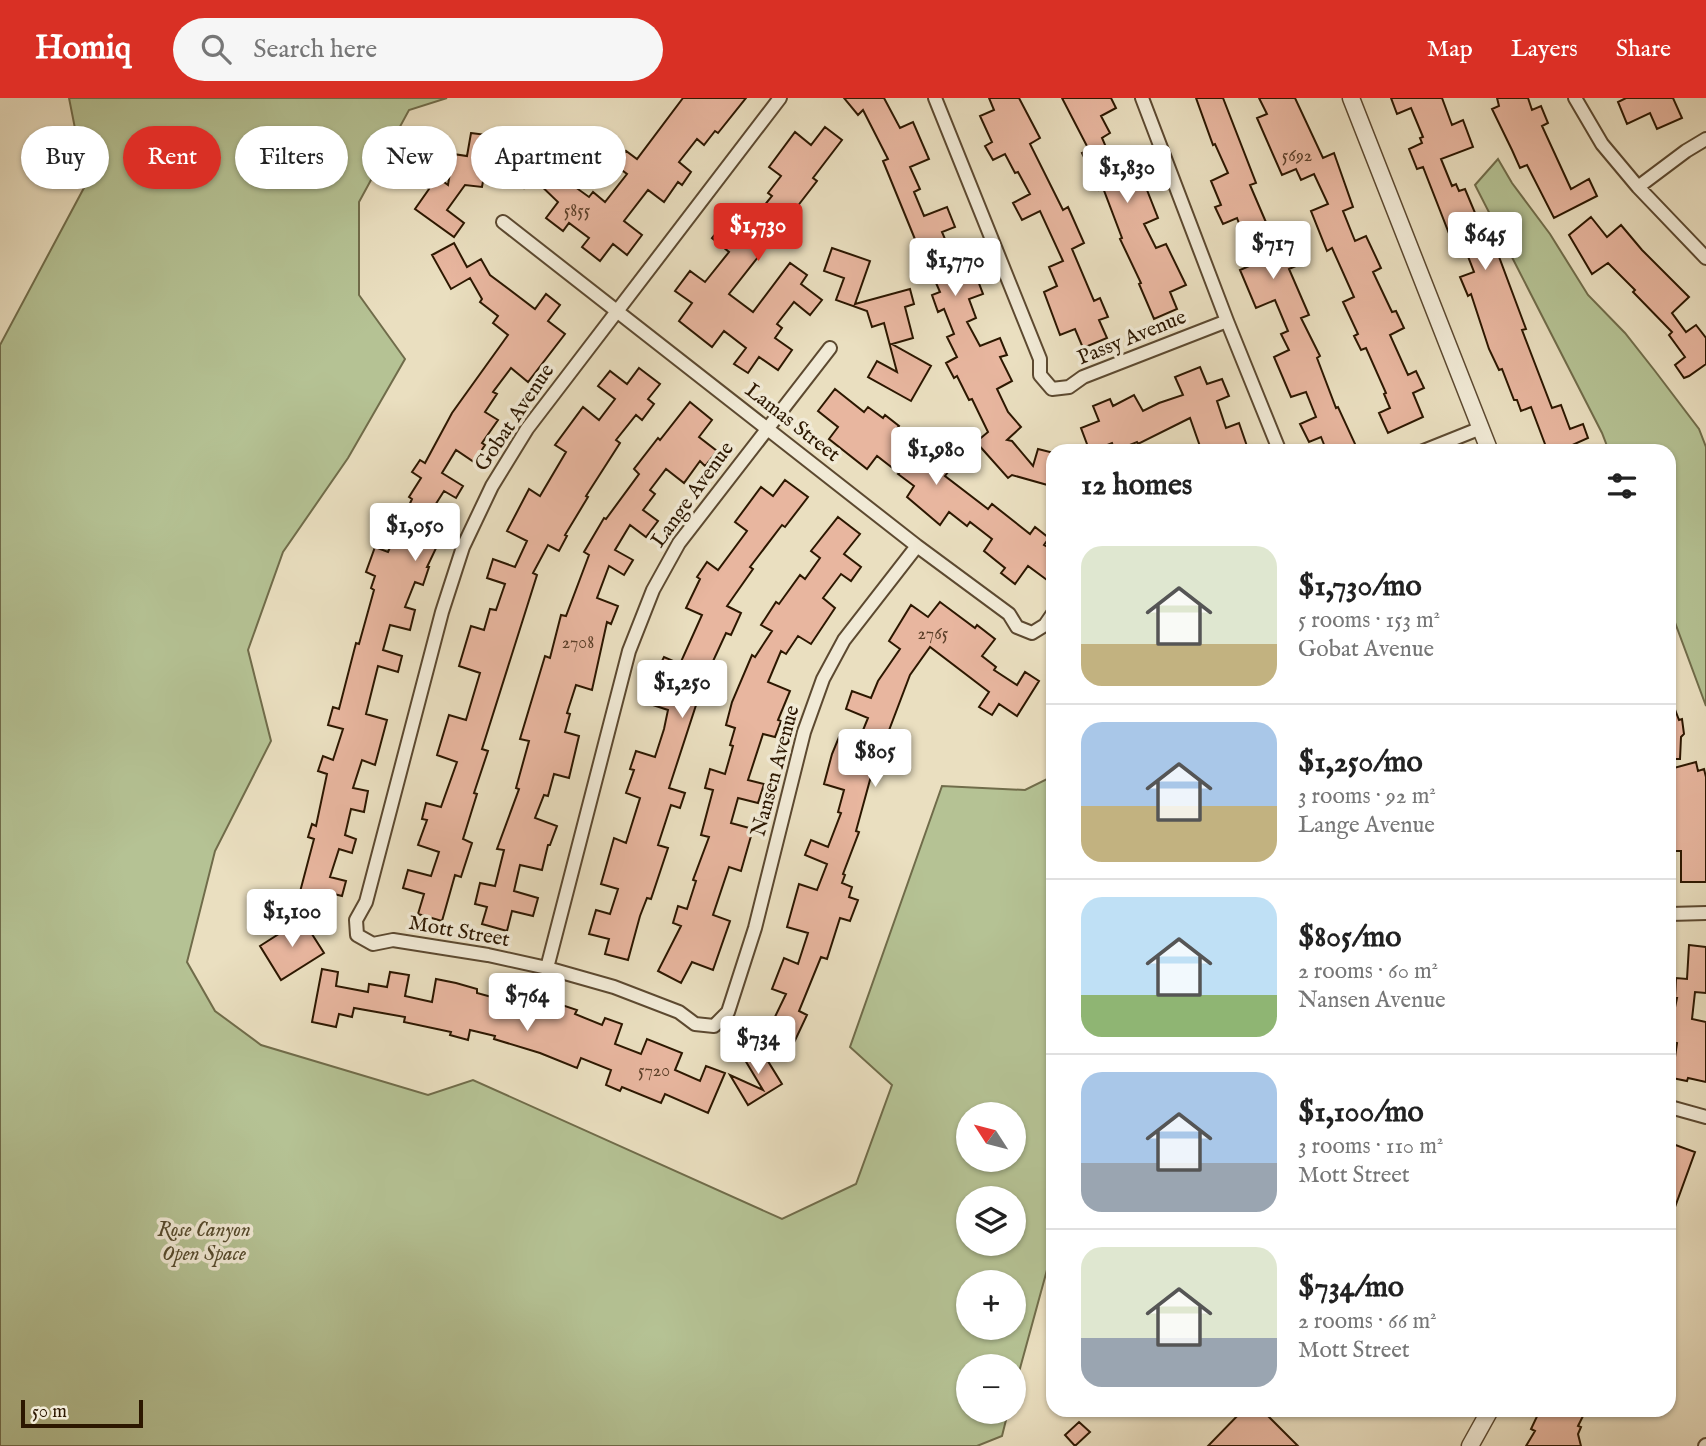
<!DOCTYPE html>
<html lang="en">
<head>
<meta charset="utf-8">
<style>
  :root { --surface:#fff; --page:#f6f6f6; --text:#222; --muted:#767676; --line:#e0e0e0; --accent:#d93025 }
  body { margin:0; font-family:"IM FELL English",serif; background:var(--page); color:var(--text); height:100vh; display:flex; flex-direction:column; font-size:26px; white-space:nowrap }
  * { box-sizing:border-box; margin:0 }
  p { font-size:23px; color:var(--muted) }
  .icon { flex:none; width:38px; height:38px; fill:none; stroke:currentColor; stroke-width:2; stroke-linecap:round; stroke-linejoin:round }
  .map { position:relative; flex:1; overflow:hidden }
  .panel { position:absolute; left:1046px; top:346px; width:630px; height:973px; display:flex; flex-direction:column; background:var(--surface); border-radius:21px; box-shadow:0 2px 5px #0004 }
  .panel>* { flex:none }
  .guide { position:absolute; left:21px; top:28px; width:665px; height:63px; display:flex; gap:14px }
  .needle { width:46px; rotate:306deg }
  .buttons { position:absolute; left:956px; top:1004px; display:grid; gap:14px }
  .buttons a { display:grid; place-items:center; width:70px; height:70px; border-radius:50%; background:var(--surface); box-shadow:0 2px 5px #0004; font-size:35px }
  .scale { position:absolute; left:21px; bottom:18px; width:122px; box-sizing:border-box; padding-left:7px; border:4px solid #2c1700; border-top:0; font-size:19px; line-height:24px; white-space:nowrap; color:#2c1700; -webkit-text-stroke:5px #f1ead6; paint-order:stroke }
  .price { position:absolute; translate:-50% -60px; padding:0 16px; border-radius:7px; background:#fff; color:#222; font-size:23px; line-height:46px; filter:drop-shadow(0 2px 4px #0008) }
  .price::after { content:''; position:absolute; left:50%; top:42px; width:21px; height:16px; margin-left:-10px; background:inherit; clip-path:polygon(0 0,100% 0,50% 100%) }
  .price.selected { background:var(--accent); color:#fff }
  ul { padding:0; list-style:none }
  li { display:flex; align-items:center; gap:21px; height:175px; padding:0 35px }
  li+li { border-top:2px solid var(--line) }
  li span { display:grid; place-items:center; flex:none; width:196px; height:140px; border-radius:21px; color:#555 }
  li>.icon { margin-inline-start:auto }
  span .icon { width:84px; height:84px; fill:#fffc; stroke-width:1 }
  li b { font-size:30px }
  h2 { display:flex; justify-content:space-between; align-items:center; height:84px; padding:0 35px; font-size:30px }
  .chip { padding:0 24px; border-radius:32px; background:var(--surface); box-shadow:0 2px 5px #0004; font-size:24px; line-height:63px }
  .chip.selected { background:var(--accent); color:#fff }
  header { display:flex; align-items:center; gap:42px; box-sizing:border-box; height:98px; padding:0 35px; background:var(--accent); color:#fff }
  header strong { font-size:33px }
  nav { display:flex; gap:38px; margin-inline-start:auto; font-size:24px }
  .search { width:490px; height:63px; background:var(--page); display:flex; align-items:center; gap:18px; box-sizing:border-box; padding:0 24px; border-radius:38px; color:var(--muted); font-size:26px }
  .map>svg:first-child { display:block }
  .green { fill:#b5c294; stroke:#706c4a; stroke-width:2; fill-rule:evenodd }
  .building { fill:#e8b69f; stroke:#2c1700; stroke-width:2 }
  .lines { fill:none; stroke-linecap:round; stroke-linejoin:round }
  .minor-casing { stroke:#5c4930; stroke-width:16 }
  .tertiary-casing { stroke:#5c4930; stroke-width:19 }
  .minor { stroke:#f1ead6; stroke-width:12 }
  .tertiary { stroke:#f1ead6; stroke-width:16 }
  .labels { text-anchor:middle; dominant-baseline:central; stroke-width:7; stroke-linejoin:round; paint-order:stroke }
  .number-label { font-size:18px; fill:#5b3f28 }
  .street-label { font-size:21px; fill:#2c1700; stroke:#f1ead6 }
  .park-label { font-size:21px; font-style:italic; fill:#554a2c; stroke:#f1ead6 }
</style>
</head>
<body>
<header>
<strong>Homiq</strong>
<div class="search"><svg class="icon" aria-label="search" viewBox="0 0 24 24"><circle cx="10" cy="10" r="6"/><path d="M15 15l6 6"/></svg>Search here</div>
<nav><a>Map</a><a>Layers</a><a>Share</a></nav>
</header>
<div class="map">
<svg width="1706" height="1348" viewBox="0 0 1706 1348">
  <rect width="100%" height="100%" fill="#eadfc0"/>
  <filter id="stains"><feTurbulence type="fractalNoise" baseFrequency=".00286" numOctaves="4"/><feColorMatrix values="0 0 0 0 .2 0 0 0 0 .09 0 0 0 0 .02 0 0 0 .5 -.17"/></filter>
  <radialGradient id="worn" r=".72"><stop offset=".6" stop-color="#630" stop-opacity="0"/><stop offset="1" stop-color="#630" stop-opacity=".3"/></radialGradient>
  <path class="green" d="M69,0H447L409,12L359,104V197L405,261L348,360L283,454L248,552L271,643L215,753L187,864L215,913L261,947L428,997L473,982L782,1121L856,1086L892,987L850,949L942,688L1025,692L1053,678V1150L1013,1296V1269H968V1314H1008L1002,1338L977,1348H0V247L86,86ZM968,1017H1013V1062H968ZM968,1101H1013V1146H968ZM968,1185H1013V1230H968Z
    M1498,61L1512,85L1550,136L1588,197L1625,235L1655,273L1699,331L1706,349V608L1670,511V354L1609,353L1602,335L1475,87Z"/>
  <path class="building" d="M683,0H746L718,35L715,33L704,47L697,41L679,64L691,74L682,87L678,84L664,104L648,92L624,123L642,137L627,157L613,146L600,163L582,149L589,140L569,125L563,133L546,120L558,104L533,80L524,90L511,77L540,48L568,77L564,81L589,99L593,94L605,104L627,76L615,67L626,53L637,61Z
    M844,0H884L900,30L913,24L929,61L910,69L920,91L914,94L924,118L947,109L955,129L942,134L953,160L967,154L983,196L969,201L976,220L967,224L980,248L1000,240L1007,257L1000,259L1012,283L997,291L1008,314L1021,329L1007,342L1012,343L1033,368L1038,351L1054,355V380L1051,388L1012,377L1008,380L976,344L988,334L972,301L969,302L957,278L954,280L946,265L957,259L947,239L954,236L944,211L938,214L932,197L940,194L926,162L921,164L916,152L919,151L883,63L888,61L863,12L858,17Z
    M989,0H1019L1040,40L1030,46L1063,112L1068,109L1084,145L1072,151L1094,203L1100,200L1108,219L1099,222L1107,240L1083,250L1075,231L1060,237L1044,194L1057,188L1049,169L1063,163L1040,113L1022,122L1013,105L1030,96L1018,74L1015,75L1005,56L993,62L985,48L992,44L980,18L994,12Z
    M1062,0H1111L1116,10L1101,18L1110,35L1102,40L1112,63L1132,54L1158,120L1144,126L1156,150L1166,146L1186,187L1170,194L1177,211L1154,221L1139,186L1141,185L1120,141L1122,140L1103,90L1099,92L1082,55L1089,52Z
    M1196,0H1223L1256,85L1250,87L1271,136L1279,154L1288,150L1296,168L1289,171L1309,217L1301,220L1320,258L1317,260L1336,310L1338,309L1356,348L1345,354H1327L1321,339L1309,344L1300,326L1316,319L1306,294L1291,299L1274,259L1289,252L1281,236L1288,233L1275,202L1256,210L1240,172L1254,166L1237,120L1223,126L1215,109L1221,107L1211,83L1228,75L1215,46L1213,47Z
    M1259,0H1295L1323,60L1334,55L1353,109L1343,113L1355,143L1366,138L1381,170L1373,174L1392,214L1396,213L1404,230L1390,237L1408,277L1416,273L1424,290L1413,295L1423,319L1388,335L1379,315L1390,310L1384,296L1386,295L1366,250L1361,252L1354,238L1358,236L1343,204L1354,199L1332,150L1327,153L1311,113L1328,106L1314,76L1301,82L1296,71L1282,77L1257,20L1267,16Z
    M1391,0H1442L1452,27L1463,22L1473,49L1441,61L1452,88L1456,86L1459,93L1465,91L1483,134L1489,132L1526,231L1522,232L1552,310L1561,307L1570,331L1583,326L1588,340L1557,354H1548L1531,309L1521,313L1517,302H1514L1502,271L1499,272L1489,251L1471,196L1468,198L1460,179L1474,174L1459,135L1450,138L1423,69L1417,71L1409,51L1422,45L1420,40L1423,39L1411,10L1397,16Z
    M1497,0H1528L1532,12L1541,8L1548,25L1542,28L1571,91L1589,81L1597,98L1554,120L1527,67L1520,70L1512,52L1492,11L1499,8Z
    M1626,0H1673L1682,20L1657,31L1650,15L1627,26L1618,4Z
    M825,29L842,42L813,80L817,83L793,114L790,111L759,152L762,154L729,196L753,214L790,165L807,177L801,186L822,202L810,217L794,204L777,226L782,230L775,240L792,252L778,272L759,259L748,275L734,266L746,250L724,233L712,249L679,223L692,205L675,193L690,173L705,184L729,154L712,140L739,107L755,119L772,98L768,95L781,78L769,69L795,34L811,47Z
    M471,35L487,37L486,43L509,46L504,81L484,78L482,89L465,87L447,112L464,125L454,139L415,111L429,91L416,82L425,70L448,87L453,56L467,58Z
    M1591,119L1607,139L1621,127L1642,152L1689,199L1672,215L1686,234L1696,227L1706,240V266L1689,278L1684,280L1675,267L1685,259L1669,237L1672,234L1633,194L1635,192L1608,165L1592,176L1569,137Z
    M454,145L467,169L481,161L490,177L535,211L546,196L560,207L548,223L565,236L528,284L511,270L493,294L497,296L485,314L498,322L482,345L485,347L474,364L456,352L442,375L463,388L456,400L444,393L427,420H429L421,438L438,446L427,469H429L423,487L415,484L405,509L415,512L410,532L390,527L383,552L402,558L398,574L378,568L366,616L387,622L375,667L362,662L353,690L368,693L364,714L351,711L345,737L356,741L352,755L339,751L330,779L346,783L342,798L326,794L321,815L296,809L314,741L308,739L312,726L316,728L327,676L318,673L323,658L333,662L343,631L328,627L333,609L339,611L356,545L359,546L374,492L371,490L375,478L366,474L375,449L388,454L412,401L409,399L421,380L412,374L420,362L425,365L452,315L508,237L493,225L498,218L480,204L482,201L470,180L451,191L432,157Z
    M832,150L870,163L855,206L910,191L914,206L905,209L913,240L892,246L931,268L911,303L868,279L877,263L897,274L884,225L872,229L867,213L836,202L844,180L824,173Z
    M1200,269L1207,286L1222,281L1229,298L1217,303L1226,330L1239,325L1249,354H1202L1190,320L1138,346L1137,344L1115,353L1112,345L1090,354L1081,330L1099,323L1093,308L1110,301L1113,308L1134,297L1143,313L1159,305L1183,297L1175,279Z
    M639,270L660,286L648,301L654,306L642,322L636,317L616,342L620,345L586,398L588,399L565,437L567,438L559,453L548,447L533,475L537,477L482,651L488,653L474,695L477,696L463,741L472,745L461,779L455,777L442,823L418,816L424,796L403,790L408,772L431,778L439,754L418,747L427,722L422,721L426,705L441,709L457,664L437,657L449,617L466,622L480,575L459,568L471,528L484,532L490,511L496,512L505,486L487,480L493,461L515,469L527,443L507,433L529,391L540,398L566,354L555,347L583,309L599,322L615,301L598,288L610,273L627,286Z
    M835,291L864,314L868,309L883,320L885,317L899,328L894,334L930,363L935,356L952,369L945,378L988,411L992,406L1030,436L1035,429L1049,440L1044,447L1054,453V474L1047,482L1028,468L1015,486L1001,475L1005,470L984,453L992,441L970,424L967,428L949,414L940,427L907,399L914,388L898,376L899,375L877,358L867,371L829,341L838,329L818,313Z
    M690,304L712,322L699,339L717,353L705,368L700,363L684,385L666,371L650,392L655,396L643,412L658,423L646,439L630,427L615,452L633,462L624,477L609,468L597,500L618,508L611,526L607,524L592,592L576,587L567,615L570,616L565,634L579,638L569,680L554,676L548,698L544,697L535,720L557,728L550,747H548L542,772L520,767L514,793L538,800L533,818L512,813L507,833L482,826L487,809L475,806L480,785L495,788L504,752L497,751L519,691L516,690L529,643L520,641L545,558L550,560L561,517L566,518L589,457L584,454L604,420L606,421L639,376L634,371L658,340L660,342Z
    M785,382L808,399L785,429L782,427L750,469L753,471L727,508L741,515L731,537L726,535L696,600L698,601L669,690L685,695L680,710L671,707L658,747L668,750L651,801L647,800L640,818L628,862L605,856L609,841L589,836L596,812L610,816L618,791L601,786L614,740L626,745L640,700L626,695L634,672L630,671L636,653L655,659L664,631L668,612L647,605L656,575L664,559L680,566L702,517L686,510L700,481L697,479L707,464L718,472L747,433L735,424L761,389L773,398Z
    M838,419L860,436L844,456L861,469L851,483L841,476L823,500L835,510L811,546L798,538L786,556L781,553L768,584L790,593L778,622L781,623L775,639L763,636L748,682L764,686L758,705L738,700L731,725L753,731L741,773L729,769L713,817L730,823L713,872L692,864L681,885L658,873L681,828L673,825L678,808L687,811L696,783L693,782L709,739L701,737L713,692L705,690L710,671L725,676L733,648L730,647L735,630L726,627L732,604L752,557L755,559L772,533L761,527L776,504L779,506L800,477L805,481L820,460L811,453Z
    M940,504L975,530L977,527L995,541L982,558L996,569L994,572L1017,587L1025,574L1039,583L1017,618L999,606L992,617L979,609L989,594L930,549L910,577L888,635L890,636L875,672L873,671L856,733L859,734L843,776L845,777L842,785L852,789L849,799L858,802L850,823L840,820L827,861L821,859L799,913L807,917L791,951L754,934L761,920L772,925L786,896L772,891L784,860L798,866L808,835L787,829L799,786L817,792L827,766L805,757L811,742L828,749L841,715L838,714L844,692L824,686L832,656L839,639L857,647L868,620L846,611L852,593L871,600L878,583L900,551L889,543L911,507L928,519Z
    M1670,601H1671L1679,622L1682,621L1684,636L1681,639L1680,661H1670Z
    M1696,664L1698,673L1704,671L1706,679V784H1681V753H1671L1670,705L1674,703L1670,686V671Z
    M307,818L314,830L310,833L324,855L281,882L260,848Z
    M1689,847L1706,849V895L1695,894L1692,921L1706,924V984L1688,980L1687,983L1672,980L1677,945L1671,944L1673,933H1670L1677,900H1675L1676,880L1687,881Z
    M322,871L338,874L336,888L368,894L369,886L387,889L390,874L409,877L405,898L432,904L436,881L456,885L477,891V895L499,901L498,907L526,916L532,897L577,912L575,916L602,927L605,920L622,926L615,946L641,956L647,941L682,955L675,972L700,983L706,968L725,975L708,1015L665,996L661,1005L622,989L620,993L606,987L611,972L581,960L577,970L540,955L494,941L495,938L470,932L468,942L450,937L451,934L404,924L405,919L354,910L352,919L339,916L336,929L312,924Z
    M758,947L782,986L748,1007L730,977L763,992L742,957Z
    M1670,1045L1695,1054L1671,1120H1670Z
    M1243,1312H1262L1298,1348H1208Z
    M1540,1312H1586L1578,1328L1581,1329L1578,1336L1581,1348H1526L1535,1333L1531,1331Z
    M1079,1324L1090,1334L1075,1348L1065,1337Z"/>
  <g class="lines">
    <defs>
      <path id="minor" d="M780,0L527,331L492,388L463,449L442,514L366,804L356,822L357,837L373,846L393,842L488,857L547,870L614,889L679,914L695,926L714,928L728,914L755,830L804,634L823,581L844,542L917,448
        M935,0L1040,261V277L1052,291L1069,289L1083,279L1227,223
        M1142,0L1227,223L1280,354
        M1575,0L1602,46L1638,89L1706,160
        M1638,89L1686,53L1706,41
        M503,124L917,448L1009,516L1017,529L1032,535L1045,527L1054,514
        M1421,354L1481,330
        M1670,816L1706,815
        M547,870L629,553L653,492L679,445L830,250
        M1670,1009L1706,1019
        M1705,1348L1706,1347"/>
      <path id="tertiary" d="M1351,0L1490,354
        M1470,1348L1490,1312"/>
    </defs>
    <use href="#minor" class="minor-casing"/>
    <use href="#tertiary" class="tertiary-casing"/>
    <use href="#minor" class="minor"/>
    <use href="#tertiary" class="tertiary"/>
  </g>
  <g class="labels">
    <g class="number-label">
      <text x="1297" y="58">5692</text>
      <text x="577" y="113">5855</text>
      <text x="933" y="536">2765</text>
      <text x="578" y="545">2708</text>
      <text x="654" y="973">5720</text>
    </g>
    <g class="street-label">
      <text transform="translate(1132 240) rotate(-22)">Passy Avenue</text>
      <text transform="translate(515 320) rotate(-56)">Gobat Avenue</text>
      <text transform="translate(792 325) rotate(38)">Lamas Street</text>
      <text transform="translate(693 397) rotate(-54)">Lange Avenue</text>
      <text transform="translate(776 673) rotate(-75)">Nansen Avenue</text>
      <text transform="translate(459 834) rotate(10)">Mott Street</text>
    </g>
    <g class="park-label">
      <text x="204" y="1132">Rose Canyon<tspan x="204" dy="24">Open Space</tspan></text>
    </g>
  </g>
  <rect width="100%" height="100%" filter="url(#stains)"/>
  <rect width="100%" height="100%" fill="url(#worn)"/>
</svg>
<div class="buttons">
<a><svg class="needle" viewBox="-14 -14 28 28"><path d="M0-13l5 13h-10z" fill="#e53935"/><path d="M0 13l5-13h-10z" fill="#767676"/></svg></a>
<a><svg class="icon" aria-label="layers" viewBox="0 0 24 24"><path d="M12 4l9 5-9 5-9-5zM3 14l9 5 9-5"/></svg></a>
<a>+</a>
<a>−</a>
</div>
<div class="scale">50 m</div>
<b class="price" style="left:1127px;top:107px">$1,830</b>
<b class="price selected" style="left:758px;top:165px">$1,730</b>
<b class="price" style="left:1485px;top:174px">$645</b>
<b class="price" style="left:1273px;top:183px">$717</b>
<b class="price" style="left:955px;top:200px">$1,770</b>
<b class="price" style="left:936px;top:389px">$1,980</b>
<b class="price" style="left:415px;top:465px">$1,050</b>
<b class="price" style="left:682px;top:622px">$1,250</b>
<b class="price" style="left:875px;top:691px">$805</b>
<b class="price" style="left:292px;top:851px">$1,100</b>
<b class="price" style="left:527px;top:935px">$764</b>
<b class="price" style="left:758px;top:978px">$734</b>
<div class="guide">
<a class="chip">Buy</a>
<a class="chip selected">Rent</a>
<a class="chip">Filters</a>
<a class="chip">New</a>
<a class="chip">Apartment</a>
</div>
<section class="panel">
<h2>12 homes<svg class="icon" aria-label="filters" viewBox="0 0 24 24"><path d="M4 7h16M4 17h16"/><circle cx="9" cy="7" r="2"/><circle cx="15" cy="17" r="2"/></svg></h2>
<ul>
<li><span style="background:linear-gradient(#dfe7d0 70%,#c2b280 0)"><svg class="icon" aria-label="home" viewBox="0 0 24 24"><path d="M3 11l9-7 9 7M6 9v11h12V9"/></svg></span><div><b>$1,730/mo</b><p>5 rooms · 153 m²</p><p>Gobat Avenue</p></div></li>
<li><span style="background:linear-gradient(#a9c7e8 60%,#c2b280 0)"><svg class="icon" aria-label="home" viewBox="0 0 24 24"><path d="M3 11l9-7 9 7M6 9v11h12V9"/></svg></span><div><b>$1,250/mo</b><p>3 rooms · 92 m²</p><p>Lange Avenue</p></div></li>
<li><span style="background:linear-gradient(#bfe0f5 70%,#8fb573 0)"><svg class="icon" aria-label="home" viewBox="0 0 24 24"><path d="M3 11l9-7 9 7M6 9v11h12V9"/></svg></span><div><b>$805/mo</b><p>2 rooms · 60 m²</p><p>Nansen Avenue</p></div></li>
<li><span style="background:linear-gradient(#a9c7e8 65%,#9aa5b1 0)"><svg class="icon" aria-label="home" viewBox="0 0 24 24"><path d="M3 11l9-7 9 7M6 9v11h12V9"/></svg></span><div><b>$1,100/mo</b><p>3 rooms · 110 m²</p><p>Mott Street</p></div></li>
<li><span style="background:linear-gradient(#dfe7d0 65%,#9aa5b1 0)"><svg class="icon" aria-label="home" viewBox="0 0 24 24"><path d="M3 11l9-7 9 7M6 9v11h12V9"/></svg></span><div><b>$734/mo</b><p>2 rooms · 66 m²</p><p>Mott Street</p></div></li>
</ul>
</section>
</div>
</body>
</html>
